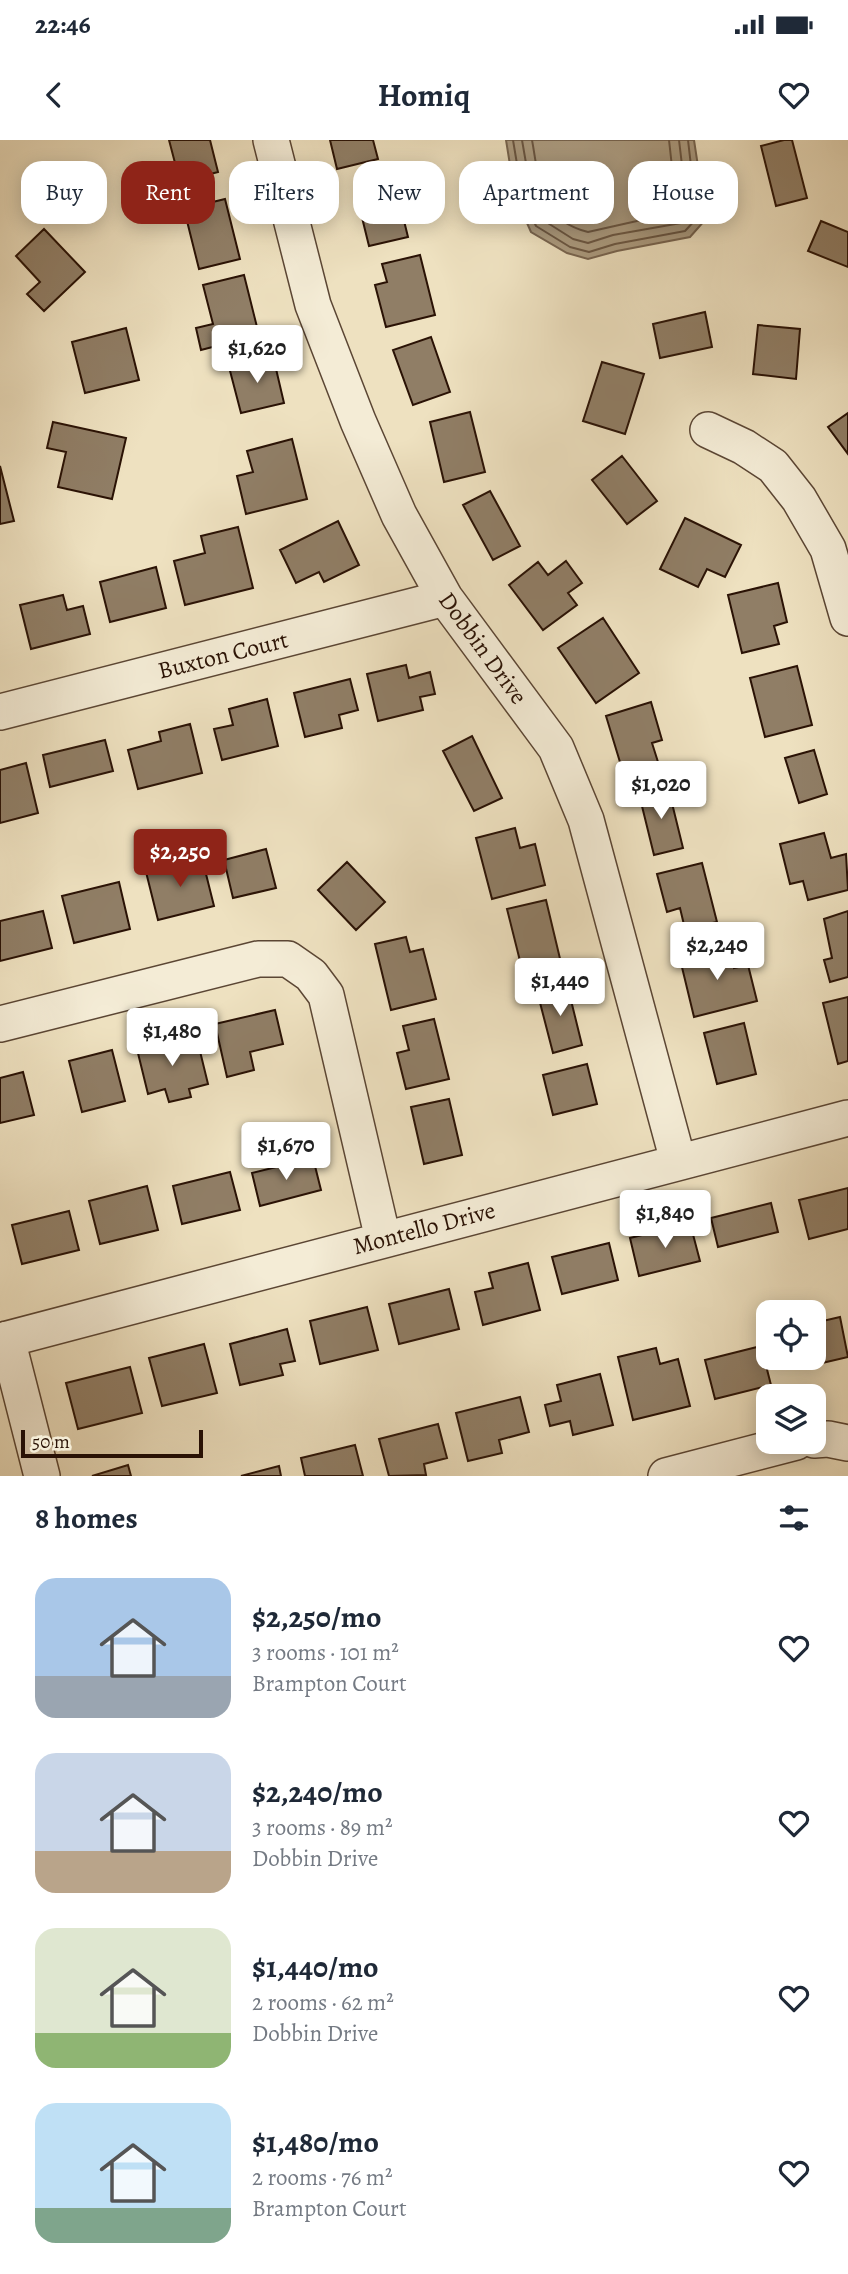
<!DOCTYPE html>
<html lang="en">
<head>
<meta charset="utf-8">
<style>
  :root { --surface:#fff; --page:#f6f6f7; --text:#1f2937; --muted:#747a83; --accent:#8f2418 }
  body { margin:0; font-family:Alegreya,serif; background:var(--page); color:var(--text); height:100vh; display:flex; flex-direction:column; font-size:26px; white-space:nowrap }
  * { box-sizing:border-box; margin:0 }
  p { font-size:23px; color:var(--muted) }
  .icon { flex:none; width:38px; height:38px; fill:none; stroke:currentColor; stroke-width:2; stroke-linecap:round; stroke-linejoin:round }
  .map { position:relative; height:1336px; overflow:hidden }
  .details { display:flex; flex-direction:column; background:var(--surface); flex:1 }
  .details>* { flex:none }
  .banner { position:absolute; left:21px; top:21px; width:807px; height:63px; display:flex; gap:14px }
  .fabs { position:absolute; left:756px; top:1160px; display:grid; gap:14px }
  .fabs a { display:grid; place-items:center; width:70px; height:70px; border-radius:14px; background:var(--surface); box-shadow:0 4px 18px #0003; font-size:35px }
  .scale { position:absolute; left:21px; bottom:18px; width:182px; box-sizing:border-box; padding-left:7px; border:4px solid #2a1205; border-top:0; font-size:19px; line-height:24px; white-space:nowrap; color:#2a1205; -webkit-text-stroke:5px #f4ecd6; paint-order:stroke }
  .price { position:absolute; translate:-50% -60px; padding:0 16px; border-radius:7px; background:#fff; color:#222; font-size:23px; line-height:46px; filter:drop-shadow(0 2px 4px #0008) }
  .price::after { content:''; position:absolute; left:50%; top:42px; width:21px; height:16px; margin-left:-10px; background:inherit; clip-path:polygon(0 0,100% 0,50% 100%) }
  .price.current { background:var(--accent); color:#fff }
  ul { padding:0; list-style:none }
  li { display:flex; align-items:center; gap:21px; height:175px; padding:0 35px }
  li span { display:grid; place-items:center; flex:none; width:196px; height:140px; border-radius:21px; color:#555 }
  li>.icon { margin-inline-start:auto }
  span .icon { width:84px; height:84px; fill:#fffc; stroke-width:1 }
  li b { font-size:30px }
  h2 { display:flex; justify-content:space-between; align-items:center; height:84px; padding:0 35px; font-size:30px }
  .tag { padding:0 24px; border-radius:21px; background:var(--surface); box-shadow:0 4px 18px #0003; font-size:24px; line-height:63px }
  .tag.current { background:var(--accent); color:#fff }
  .status { display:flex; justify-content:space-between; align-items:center; height:49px; padding:0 35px; background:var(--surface); direction:ltr }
  .status svg { height:19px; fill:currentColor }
  header { display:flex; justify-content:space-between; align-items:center; height:91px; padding:0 35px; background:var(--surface); font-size:32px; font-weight:600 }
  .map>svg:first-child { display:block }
  .water { fill:#ab9b80; stroke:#77644f; stroke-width:2 }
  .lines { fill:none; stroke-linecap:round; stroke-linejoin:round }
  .shore { stroke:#6a5642; stroke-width:2 }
  .building { fill:#907e66; stroke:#2a1205; stroke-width:2 }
  .minor-casing { stroke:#5b4634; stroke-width:38 }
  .minor { stroke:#f4ecd6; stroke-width:35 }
  .labels { text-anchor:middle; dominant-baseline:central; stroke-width:5; stroke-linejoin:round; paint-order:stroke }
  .street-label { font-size:24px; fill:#2a1205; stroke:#f4ecd6 }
</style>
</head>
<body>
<div class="status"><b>22:46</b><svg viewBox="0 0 49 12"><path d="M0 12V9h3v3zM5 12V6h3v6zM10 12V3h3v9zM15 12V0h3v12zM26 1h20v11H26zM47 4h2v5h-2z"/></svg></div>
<header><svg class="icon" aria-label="back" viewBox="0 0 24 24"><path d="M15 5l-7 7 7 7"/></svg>Homiq<svg class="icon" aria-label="heart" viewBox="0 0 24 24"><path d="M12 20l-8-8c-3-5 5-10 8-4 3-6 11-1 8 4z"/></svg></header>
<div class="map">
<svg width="848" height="1336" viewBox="0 0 848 1336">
  <rect width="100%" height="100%" fill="#eee1c0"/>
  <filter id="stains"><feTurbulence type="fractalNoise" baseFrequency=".00286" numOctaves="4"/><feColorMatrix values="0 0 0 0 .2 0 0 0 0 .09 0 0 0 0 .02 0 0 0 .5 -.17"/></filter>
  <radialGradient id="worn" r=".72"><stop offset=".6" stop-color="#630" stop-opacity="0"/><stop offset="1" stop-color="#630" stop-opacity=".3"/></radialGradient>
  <path class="water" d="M506,0H694L706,79L690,97L617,111L588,119L567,113L531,92L515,56Z"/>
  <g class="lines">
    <path class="shore" d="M513,0L522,54L536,86L570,107L589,112L615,104L685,91L697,78L688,0
      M522,0L531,52L543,80L573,99L588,103L613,95L681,83L688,76L679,0
      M532,0C540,43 538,79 588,92L677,72L669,0"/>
  </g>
  <path class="building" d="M169,0H210L218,32L180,42Z
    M330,0H373L378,19L337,29Z
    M784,0H792L807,58L776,66L761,6Z
    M394,40L408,97L369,106L355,49Z
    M225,59L240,119L199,129L184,69Z
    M821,81L848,92V127L808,111Z
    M44,89L85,132L44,171L27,154L40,142L16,116Z
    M420,115L435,175L386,187L375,145L387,142L382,124Z
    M244,135L259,195L201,210L196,188L213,184L203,145Z
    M705,172L712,207L660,218L653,184Z
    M758,185L800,189L796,239L753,234Z
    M126,188L139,240L85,253L72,202Z
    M431,197L450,252L413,265L393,210Z
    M273,216L284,263L241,273L229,227Z
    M602,222L644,234L625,294L583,281Z
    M470,272L485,332L444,342L430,282Z
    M848,273V314L828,287Z
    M53,282L126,298L112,359L58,347L66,312L47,308Z
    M292,299L307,359L246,374L237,336L253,332L247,311Z
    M622,316L657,361L627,384L592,340Z
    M0,326L14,381L0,384Z
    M490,351L520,406L493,420L463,365Z
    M685,378L741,405L725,437L707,429L698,447L660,429Z
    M338,381L359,425L324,442L319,432L296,443L280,410Z
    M238,387L253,448L185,465L174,421L205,413L201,396Z
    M566,421L582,443L568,453L577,465L543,490L509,445L538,422L548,435Z
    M156,427L166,468L110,482L100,442Z
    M778,443L787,482L774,486L779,504L742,513L728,455Z
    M63,455L67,470L83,466L90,494L31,509L20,465Z
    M603,478L639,533L596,563L558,508Z
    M406,525L409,538L430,532L435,554L420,557L423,570L378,581L367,534Z
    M797,526L812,585L765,597L750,538Z
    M350,539L358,570L339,575L342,588L305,597L294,553Z
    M267,559L278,606L222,620L214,589L233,585L229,569Z
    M651,562L662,600L652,603L658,622L623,632L606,576Z
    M190,584L202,633L138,649L128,610L161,601L159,592Z
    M472,596L502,658L474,671L443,611Z
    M105,600L113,631L50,647L43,615Z
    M814,610L827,654L799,663L785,618Z
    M26,623L38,673L0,683V630Z
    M668,647L683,708L654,715L639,654Z
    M515,688L520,708L535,704L545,745L492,759L476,698Z
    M824,693L831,718L846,714L848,750L808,760L803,741L790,744L780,704Z
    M266,709L276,748L233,758L224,720Z
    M202,718L214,766L158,780L146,732Z
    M347,722L385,762L356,790L318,750Z
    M702,723L717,782L685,789L680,768L667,772L657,734Z
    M119,742L130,789L74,803L62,756Z
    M546,760L562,827L524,837L507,769Z
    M43,771L52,808L0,821V781Z
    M848,771V837L830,842L824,820L832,818L824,779Z
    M406,797L410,812L423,809L436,859L391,870L375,804Z
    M729,807L734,828L748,825L757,861L694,877L680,819Z
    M567,844L582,905L553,913L537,851Z
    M848,857V921L838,924L823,863Z
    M275,870L283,904L250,912L254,930L227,937L215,884Z
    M434,879L449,939L406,949L397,913L409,910L403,886Z
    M744,883L756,934L717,944L704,893Z
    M174,896L178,909L198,903L208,944L189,949L191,957L169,962L165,949L148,954L136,905Z
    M112,910L125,961L82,972L69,921Z
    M587,924L597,964L553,975L543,935Z
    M23,932L34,975L0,983V938Z
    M449,959L462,1015L424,1024L411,967Z
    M313,1018L321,1050L260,1066L252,1033Z
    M230,1032L240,1070L182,1084L173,1046Z
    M147,1046L158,1090L100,1104L89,1061Z
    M848,1048V1089L809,1099L799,1060Z
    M771,1063L778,1092L718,1107L711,1078Z
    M69,1071L79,1110L22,1124L12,1085Z
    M690,1083L700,1121L639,1136L630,1098Z
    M609,1103L618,1140L562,1154L552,1117Z
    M528,1123L540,1170L483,1185L475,1152L493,1148L489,1133Z
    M449,1149L459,1189L399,1204L389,1164Z
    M367,1167L378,1210L320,1224L310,1181Z
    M840,1177L848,1217L805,1227L803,1218H814V1183Z
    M287,1189L295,1221L280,1224L283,1235L240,1245L230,1204Z
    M204,1204L217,1253L162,1266L149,1218Z
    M761,1206L771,1245L715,1259L705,1220Z
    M656,1208L660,1224L678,1219L690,1266L633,1280L618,1217Z
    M130,1227L142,1273L78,1289L66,1243Z
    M600,1234L613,1285L573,1295L570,1281L550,1286L545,1265L561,1261L557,1245Z
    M520,1257L529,1292L499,1300L502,1313L468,1321L456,1273Z
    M438,1284L447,1318L424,1324L426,1335L389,1336L379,1299Z
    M355,1305L363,1336H305L301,1318Z
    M128,1325L131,1336H92Z
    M279,1326L281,1336H241Z"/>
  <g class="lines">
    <defs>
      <path id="minor" d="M271,0L313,165L358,281L399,375L445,458L556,608L586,680L678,1021
        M708,290L744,307L773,326L799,359L828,409L848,478
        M0,572L445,458
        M0,884L258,819H288L311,835L326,855L383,1099
        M7,1199L42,1336
        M0,1201L848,978
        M814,1300L828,1299L848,1303
        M666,1336L796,1302"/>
    </defs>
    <use href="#minor" class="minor-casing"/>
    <use href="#minor" class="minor"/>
  </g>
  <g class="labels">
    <g class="street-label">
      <text transform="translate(483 508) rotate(54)">Dobbin Drive</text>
      <text transform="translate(223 515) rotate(-14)">Buxton Court</text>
      <text transform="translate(424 1088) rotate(-15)">Montello Drive</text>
    </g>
  </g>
  <rect width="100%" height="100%" filter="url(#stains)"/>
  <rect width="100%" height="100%" fill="url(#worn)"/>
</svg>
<div class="fabs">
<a><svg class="icon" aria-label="locate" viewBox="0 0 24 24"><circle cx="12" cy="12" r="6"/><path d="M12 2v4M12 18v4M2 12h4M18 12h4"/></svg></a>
<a><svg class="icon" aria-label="layers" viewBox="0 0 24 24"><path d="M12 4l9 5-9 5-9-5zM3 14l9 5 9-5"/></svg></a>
</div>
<div class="scale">50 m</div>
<b class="price" style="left:257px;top:245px">$1,620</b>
<b class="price" style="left:661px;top:681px">$1,020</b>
<b class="price current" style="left:180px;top:749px">$2,250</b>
<b class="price" style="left:717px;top:842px">$2,240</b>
<b class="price" style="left:560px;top:878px">$1,440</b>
<b class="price" style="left:172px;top:928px">$1,480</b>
<b class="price" style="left:286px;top:1042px">$1,670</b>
<b class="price" style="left:665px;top:1110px">$1,840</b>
<div class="banner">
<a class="tag">Buy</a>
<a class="tag current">Rent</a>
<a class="tag">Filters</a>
<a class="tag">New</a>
<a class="tag">Apartment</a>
<a class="tag">House</a>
</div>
</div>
<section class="details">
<h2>8 homes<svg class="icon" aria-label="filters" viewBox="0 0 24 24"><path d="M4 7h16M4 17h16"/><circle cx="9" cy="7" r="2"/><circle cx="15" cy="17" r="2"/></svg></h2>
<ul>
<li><span style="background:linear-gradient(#a9c7e8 70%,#9aa5b1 0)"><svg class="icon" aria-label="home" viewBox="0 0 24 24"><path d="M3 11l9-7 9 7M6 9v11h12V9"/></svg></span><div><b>$2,250/mo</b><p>3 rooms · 101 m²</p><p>Brampton Court</p></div><svg class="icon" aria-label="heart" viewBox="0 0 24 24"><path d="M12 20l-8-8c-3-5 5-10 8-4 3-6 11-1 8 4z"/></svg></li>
<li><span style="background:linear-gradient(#c9d6e8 70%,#b9a48a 0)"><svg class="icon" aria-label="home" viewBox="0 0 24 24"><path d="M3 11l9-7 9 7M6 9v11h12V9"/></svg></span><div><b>$2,240/mo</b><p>3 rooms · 89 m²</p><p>Dobbin Drive</p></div><svg class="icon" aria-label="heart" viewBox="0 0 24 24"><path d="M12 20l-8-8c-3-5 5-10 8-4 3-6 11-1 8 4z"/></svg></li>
<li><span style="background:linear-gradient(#dfe7d0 75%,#8fb573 0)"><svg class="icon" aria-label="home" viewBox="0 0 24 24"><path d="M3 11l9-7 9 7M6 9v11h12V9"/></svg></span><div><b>$1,440/mo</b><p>2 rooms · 62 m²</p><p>Dobbin Drive</p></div><svg class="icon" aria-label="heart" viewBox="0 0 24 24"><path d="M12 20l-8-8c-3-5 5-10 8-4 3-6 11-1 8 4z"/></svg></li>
<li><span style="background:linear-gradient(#bfe0f5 75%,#7fa58c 0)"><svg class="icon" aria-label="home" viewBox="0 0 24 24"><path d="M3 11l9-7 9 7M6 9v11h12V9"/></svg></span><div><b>$1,480/mo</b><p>2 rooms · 76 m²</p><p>Brampton Court</p></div><svg class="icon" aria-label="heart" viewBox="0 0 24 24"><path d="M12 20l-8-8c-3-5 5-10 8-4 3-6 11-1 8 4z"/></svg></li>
</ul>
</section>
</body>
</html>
